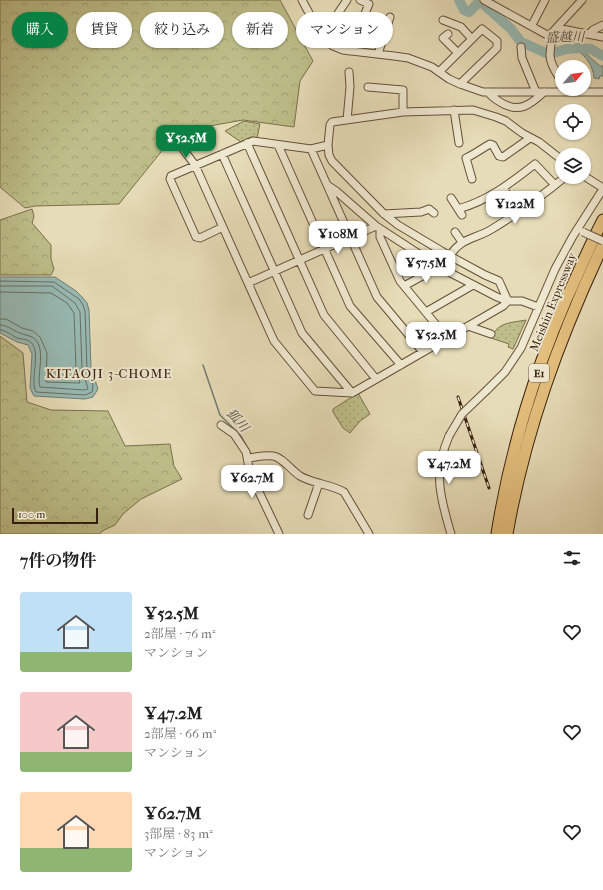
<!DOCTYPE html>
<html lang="ja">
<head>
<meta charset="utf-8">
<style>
  :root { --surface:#fff; --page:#f2f2f2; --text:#222; --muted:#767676; --accent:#0b8043 }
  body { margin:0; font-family:"IM FELL French Canon","Noto Serif JP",serif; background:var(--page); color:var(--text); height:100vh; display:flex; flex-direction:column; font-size:15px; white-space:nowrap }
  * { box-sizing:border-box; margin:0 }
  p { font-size:13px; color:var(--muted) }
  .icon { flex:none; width:22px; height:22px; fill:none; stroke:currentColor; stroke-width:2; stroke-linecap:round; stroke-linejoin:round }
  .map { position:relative; height:534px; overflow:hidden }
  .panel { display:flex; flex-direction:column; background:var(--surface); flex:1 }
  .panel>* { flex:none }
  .hud { position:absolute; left:12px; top:12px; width:400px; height:36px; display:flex; gap:8px }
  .needle { width:26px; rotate:62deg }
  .controls { position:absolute; left:555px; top:60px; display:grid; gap:8px }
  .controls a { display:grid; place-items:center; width:36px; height:36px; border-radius:50%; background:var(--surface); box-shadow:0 1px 3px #0004; font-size:20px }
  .scale { position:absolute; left:12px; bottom:10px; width:86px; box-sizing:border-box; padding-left:4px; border:2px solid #39200e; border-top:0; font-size:11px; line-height:14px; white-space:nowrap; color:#39200e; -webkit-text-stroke:3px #efe8d0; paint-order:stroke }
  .price { position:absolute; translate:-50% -34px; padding:0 9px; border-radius:8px; background:#fff; color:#222; font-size:13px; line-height:26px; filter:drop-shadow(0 1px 2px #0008) }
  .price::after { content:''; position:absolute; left:50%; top:24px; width:12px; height:9px; margin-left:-6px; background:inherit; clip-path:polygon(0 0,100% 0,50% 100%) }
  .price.current { background:var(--accent); color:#fff }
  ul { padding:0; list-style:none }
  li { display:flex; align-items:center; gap:12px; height:100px; padding:0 20px }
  li span { display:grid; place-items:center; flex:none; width:112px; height:80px; border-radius:4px; color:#555 }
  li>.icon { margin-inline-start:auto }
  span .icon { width:48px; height:48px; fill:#fffc; stroke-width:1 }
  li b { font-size:17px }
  h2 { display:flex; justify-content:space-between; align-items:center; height:48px; padding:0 20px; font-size:17px }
  .chip { padding:0 14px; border-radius:18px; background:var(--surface); box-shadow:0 1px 3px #0004; font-size:14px; line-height:36px }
  .chip.current { background:var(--accent); color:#fff }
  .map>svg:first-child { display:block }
  .grass { fill:url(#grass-dots); stroke:#7b6f4c }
  .forest { fill:url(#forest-crowns); stroke:#7b6f4c }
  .water { fill:#97bab4; stroke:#717c72 }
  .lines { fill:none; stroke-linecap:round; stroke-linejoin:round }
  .shore { stroke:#686d61; stroke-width:1 }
  .stream { stroke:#717c72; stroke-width:1.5 }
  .river { stroke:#97bab4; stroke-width:10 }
  .minor-casing { stroke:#644f38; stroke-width:9 }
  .highway-casing { stroke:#39200e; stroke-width:13 }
  .minor { stroke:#efe8d0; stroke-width:7 }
  .highway { stroke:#e3be7c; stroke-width:11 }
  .rail-casing { stroke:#39200e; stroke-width:3 }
  .rail { stroke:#efe8d0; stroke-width:1.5; stroke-dasharray:4.5; stroke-linecap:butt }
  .minor-bridge-casing { stroke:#644f38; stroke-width:9; stroke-linecap:butt }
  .minor-bridge { stroke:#efe8d0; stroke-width:7 }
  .labels { text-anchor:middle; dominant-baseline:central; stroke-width:4; stroke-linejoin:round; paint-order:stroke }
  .shield { fill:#efe8d0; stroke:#705c48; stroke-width:1 }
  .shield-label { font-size:11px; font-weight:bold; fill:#39200e }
  .street-label { font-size:12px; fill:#39200e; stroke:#efe8d0 }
  .water-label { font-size:13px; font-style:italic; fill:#554e40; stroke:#efe8d0 }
  .neighbourhood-label { font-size:13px; letter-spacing:1px; fill:#39200e; stroke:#efe8d0 }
</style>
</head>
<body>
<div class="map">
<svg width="603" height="534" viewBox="0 0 603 534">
  <defs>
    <pattern id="grass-dots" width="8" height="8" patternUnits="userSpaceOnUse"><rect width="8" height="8" fill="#bdbe89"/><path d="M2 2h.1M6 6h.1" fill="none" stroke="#a3a375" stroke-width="1.8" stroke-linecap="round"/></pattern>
    <pattern id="forest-crowns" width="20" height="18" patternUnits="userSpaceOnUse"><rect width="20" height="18" fill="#bdbe89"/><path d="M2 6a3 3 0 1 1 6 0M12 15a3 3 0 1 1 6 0" fill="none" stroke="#a3a375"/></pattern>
  </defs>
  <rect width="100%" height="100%" fill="#e6dcb7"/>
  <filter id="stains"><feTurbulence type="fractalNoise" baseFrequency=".005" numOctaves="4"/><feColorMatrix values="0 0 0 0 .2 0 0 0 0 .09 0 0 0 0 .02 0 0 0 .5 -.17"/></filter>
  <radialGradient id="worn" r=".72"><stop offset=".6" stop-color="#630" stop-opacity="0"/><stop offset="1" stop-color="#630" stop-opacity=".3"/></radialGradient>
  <path class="grass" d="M244,121L260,124L257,138L251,137L241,142L225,131Z
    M526,320L513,349L508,347L509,344L491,338C498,322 510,323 526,320Z
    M358,393L370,414L360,421L350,433L343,428L333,412V409Z"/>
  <path class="forest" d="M0,0H280L313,61L300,81L294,127L243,120L193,129L169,142L119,204L35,206L25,208L0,187Z
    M32,209L34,216L32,223L51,245V259L54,269L51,275H0V220Z
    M0,336L23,353L27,402L51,410L108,411L125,446L170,444L174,466L182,479L141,499L123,514L115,525L104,530L99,534H0Z"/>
  <path class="water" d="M577,50H582L600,66H603V76H600L599,79L594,78C593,66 587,57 577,50Z
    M0,277H55L76,291L82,297L87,303L89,310L91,368L98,389L93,397L85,399L34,396L30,388L32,354L28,345L17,342L0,333Z"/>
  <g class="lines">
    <path class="shore" d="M0,281L54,282L79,299L83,305L85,311L87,368L93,385L92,392L85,395L36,392C29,379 43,349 29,341C26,339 21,339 17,338C11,335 6,330 0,330
      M0,286H52L75,303L80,312L82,368L88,389L84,390L40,387C36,374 48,346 32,337C28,335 24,335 20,333C13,331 8,325 0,325
      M0,292L51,293L67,303L74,313L76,369L80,383L46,382L47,353L40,337L33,331L22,328L6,319H0"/>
    <path class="stream" d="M203,365L220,415L241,436L251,454H253
      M273,453L281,455"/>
    <path class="river" d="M459,0L464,10L469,12L479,2H481L511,29L521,42L528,45L546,53H553L567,49L578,48L591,49L603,56"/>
    <defs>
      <path id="minor" d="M302,0L322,37L333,46L343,50L394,56L408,58L432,67L449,79L460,84L483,92H603
        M484,0L549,36
        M443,20L461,27L472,39
        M532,25L545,0
        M557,28L603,37
        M448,34L443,38L458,53
        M589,34L593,30L603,25
        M322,37L347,0
        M521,47L522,58L536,92
        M349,51L369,4L360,0
        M378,54L390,17
        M439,72L482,29L497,41V48L460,84
        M562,82C557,74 550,64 550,55C550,46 553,45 549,36L582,0
        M368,87L403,90V112
        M488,92C492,97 495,99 500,102C519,114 530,105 544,92
        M454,110L459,143
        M347,120L350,87L349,72
        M177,141L195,165L274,341L315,391L352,393L503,306L508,301L499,281L485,275L450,256L398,225L384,214L332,161L329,155L328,145L330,125L332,122L403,112L473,110L496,117L506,121L522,133L539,142L562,160
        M247,143L324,315L376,379
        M278,145L350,306L401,365
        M311,149L377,297L423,352
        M222,154L302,333L352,393
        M584,176L603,188
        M472,179L466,158C475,154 481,149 490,144L493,145L499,156L503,157L530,138
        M327,185L336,191L376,226L439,267L497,297L508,301H522L538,307
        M503,189L520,211
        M451,198L462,215
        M458,209C488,201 512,182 535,164L555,185
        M384,214L421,212L429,209L434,213
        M223,227L200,238L196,237L170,179L171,176L253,141L311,149L328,145
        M380,229V237L400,281L447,338
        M455,232L462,242
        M450,256C460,238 476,239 492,229C518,213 542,196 565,177
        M248,283L376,226
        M404,286L439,267
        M426,312L473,285
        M468,326L491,334
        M487,390L505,372L521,348L555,269L573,236L603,189
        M221,425L234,434L246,452L250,473L279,534
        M449,436C433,473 440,497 451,534
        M248,458C256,457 265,455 273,456C282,457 292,471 300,476C314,484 330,484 344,492L369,534
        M308,515L319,483"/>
      <path id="highway" d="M497,534C511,444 540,355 578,273C586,255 594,237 603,220
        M507,534C525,431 559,339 603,245"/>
    </defs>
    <use href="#minor" class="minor-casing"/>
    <use href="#highway" class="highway-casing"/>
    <use href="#minor" class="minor"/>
    <use href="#highway" class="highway"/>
    <defs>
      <path id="rail" d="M458,397L489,488"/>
    </defs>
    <use href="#rail" class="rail-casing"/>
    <use href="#rail" class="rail"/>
    <defs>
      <path id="minor-bridge" d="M583,232L603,241
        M449,436L462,414L487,390"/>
    </defs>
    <use href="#minor-bridge" class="minor-bridge-casing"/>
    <use href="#minor-bridge" class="minor-bridge"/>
  </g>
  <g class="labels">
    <rect class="shield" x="529" y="364" width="20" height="18" rx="3"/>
    <g class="shield-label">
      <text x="539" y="373">E1</text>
    </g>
    <g class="street-label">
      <text transform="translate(553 302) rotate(-68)">Meishin Expressway</text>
    </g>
    <g class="water-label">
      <text transform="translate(565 37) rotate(-1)">盛越川</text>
      <text transform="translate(238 420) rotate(49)">狐川</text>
    </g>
    <g class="neighbourhood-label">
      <text x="109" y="373">KITAOJI 3-CHOME</text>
    </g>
  </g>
  <rect width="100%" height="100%" filter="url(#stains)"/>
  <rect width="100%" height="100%" fill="url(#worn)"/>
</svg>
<div class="controls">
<a><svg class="needle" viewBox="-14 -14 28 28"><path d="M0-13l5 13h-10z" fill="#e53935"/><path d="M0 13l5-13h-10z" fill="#767676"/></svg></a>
<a><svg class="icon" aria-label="locate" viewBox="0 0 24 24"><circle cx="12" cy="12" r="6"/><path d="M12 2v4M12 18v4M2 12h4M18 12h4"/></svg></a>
<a><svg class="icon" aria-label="layers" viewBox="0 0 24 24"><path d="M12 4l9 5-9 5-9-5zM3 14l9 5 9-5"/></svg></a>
</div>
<div class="scale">100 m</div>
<b class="price current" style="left:186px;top:159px">¥52.5M</b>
<b class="price" style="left:515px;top:225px">¥122M</b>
<b class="price" style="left:338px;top:255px">¥108M</b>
<b class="price" style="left:426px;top:284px">¥57.5M</b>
<b class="price" style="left:436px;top:356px">¥52.5M</b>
<b class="price" style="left:449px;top:485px">¥47.2M</b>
<b class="price" style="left:252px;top:499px">¥62.7M</b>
<div class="hud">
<a class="chip current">購入</a>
<a class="chip">賃貸</a>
<a class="chip">絞り込み</a>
<a class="chip">新着</a>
<a class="chip">マンション</a>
</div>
</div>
<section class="panel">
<h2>7件の物件<svg class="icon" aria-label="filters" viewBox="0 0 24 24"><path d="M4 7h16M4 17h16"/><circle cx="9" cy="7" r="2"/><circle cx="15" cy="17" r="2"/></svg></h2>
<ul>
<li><span style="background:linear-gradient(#bfe0f5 75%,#8fb573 0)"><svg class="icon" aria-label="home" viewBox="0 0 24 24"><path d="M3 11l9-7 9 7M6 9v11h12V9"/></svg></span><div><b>¥52.5M</b><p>2部屋 · 76 m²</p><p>マンション</p></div><svg class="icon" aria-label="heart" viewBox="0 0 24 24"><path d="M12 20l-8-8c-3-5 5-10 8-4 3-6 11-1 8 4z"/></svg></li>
<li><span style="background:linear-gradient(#f6c9c9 75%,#8fb573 0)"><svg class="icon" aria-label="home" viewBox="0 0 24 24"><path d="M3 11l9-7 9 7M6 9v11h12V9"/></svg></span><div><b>¥47.2M</b><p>2部屋 · 66 m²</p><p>マンション</p></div><svg class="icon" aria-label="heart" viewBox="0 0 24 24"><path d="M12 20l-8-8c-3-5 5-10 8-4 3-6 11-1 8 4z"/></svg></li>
<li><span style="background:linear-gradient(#ffd9b3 70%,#8fb573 0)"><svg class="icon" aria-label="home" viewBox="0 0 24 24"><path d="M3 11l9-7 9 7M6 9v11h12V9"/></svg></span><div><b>¥62.7M</b><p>3部屋 · 83 m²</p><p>マンション</p></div><svg class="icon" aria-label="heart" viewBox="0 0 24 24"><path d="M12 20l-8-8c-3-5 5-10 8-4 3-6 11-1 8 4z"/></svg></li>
</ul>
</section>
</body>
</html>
